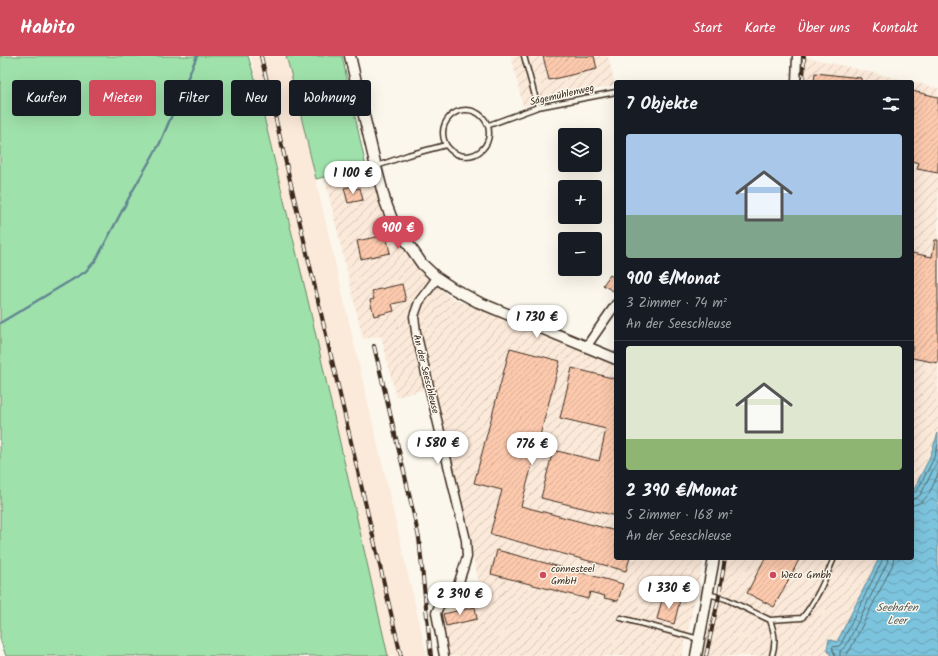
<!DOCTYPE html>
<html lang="de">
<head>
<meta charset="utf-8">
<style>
  :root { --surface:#171b24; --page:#20242c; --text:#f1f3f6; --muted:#9ea1a6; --line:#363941; --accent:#d1495b }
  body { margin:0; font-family:Kalam,sans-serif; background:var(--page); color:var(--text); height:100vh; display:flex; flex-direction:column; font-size:15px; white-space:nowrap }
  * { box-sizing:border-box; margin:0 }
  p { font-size:13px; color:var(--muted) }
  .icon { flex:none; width:22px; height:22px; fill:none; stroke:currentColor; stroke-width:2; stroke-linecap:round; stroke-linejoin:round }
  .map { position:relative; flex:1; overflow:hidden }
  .drawer { position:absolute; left:614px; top:24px; width:300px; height:480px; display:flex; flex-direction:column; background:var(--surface); border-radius:4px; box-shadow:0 4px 16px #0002 }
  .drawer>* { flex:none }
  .banner { position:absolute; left:12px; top:24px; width:380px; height:36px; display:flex; gap:8px }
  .controls { position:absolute; left:558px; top:72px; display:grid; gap:8px }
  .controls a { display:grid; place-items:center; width:44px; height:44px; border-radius:4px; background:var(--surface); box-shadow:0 4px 16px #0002; font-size:20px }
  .price { position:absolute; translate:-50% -34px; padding:0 9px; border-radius:14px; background:#fff; color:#222; font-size:13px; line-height:26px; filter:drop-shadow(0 1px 2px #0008) }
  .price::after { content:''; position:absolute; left:50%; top:24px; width:12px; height:9px; margin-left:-6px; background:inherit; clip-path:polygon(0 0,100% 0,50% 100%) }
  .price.active { background:var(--accent); color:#fff }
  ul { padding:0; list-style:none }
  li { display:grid; align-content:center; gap:8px; height:212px; padding:0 12px }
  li+li { border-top:1px solid var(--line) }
  li span { display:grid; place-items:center; height:124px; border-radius:4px; color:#555 }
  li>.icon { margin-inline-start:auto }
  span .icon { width:72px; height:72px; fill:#fffc; stroke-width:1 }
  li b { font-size:17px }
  h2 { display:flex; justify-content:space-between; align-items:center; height:48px; padding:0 12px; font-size:17px }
  .chip { padding:0 14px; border-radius:4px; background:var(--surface); box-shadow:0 4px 16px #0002; font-size:14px; line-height:36px }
  .chip.active { background:var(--accent); color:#fff }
  header { display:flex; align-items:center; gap:24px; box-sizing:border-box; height:56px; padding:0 20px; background:var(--accent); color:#fff }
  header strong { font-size:19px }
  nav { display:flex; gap:22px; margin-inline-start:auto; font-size:14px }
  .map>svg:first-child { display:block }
  .built { fill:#fbe9d9 }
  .industrial { fill:url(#industrial-furrows) }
  .green { fill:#9fe1ab; stroke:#6d8664 }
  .water { fill:url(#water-waves); stroke:#628691 }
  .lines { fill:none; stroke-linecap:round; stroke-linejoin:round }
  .shore { stroke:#55686a; stroke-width:1 }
  .stream { stroke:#628691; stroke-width:2.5 }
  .building { fill:url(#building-hatch); stroke:#3b2a1e }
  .service-casing { stroke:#3b2a1e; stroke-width:7 }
  .minor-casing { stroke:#3b2a1e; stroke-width:11 }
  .tertiary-casing { stroke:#3b2a1e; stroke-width:13 }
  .service { stroke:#fbf7ec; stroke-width:4 }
  .minor { stroke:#fbf7ec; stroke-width:8 }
  .tertiary { stroke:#fbf7ec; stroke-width:10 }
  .rail-casing { stroke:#3b2a1e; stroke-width:4 }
  .rail { stroke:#fbf7ec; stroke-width:2.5; stroke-dasharray:8; stroke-linecap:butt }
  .poi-dot { fill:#d1495b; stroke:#fbf7ec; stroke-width:1.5 }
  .labels { text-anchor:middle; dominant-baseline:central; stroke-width:3; stroke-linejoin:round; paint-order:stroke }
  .street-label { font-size:10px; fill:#3b2a1e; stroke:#fbf7ec }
  .poi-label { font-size:10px; fill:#3b2a1e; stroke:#fbf7ec; text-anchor:start }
  .water-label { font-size:11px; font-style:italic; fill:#4e5857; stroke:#fbf7ec }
</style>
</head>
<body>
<header>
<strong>Habito</strong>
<nav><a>Start</a><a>Karte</a><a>Über uns</a><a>Kontakt</a></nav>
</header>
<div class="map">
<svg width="938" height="600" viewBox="0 0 938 600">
  <defs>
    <pattern id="industrial-furrows" width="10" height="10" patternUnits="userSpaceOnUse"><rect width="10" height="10" fill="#fbe9d9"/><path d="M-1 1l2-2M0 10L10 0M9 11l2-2" fill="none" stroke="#d8c8ba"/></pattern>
    <pattern id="water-waves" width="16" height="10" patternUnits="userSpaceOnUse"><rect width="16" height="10" fill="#7cc4dd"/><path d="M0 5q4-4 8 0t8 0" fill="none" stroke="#679fb3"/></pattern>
    <pattern id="building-hatch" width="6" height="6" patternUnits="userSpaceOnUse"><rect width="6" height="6" fill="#fcc9ad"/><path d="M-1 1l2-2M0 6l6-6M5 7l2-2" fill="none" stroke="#d9ad94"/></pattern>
  </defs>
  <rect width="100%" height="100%" fill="#fbf7ec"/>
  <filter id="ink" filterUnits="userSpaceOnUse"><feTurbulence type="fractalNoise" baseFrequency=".025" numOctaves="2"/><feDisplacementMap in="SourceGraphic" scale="8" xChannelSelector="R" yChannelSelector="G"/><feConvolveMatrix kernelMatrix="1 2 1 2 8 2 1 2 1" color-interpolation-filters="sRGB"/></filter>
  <g filter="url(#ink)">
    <path class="built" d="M251,0H286L290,14L427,600H388Z"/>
    <path class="industrial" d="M511,0H608L615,29L523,50Z
      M801,0L938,32V377L929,403L912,437V26H800Z
      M370,114L385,160L409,202L452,243L586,291L616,310V502H704L682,600H440L432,557L483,544L434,331L396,341L381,280L363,283L325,123Z
      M724,502H879L837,586L829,584L831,600H703Z"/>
    <path class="green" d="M0,0H248L254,19L309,249L388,600H6L0,583Z
      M286,0H342L366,111L316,123L290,14Z"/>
    <path class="water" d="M938,377V600H831L827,593L829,583L837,586L879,502H912V437L929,403Z"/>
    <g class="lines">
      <path class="shore" d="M912,437L917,435L933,404L938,389
        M912,443L917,442L921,438L938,404
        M912,449C928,448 932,430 938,418
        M835,600L832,591L839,590L841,588L882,505L883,502
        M840,600V595L846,590L887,507L888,502
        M846,600L851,592L892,510L894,502"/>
      <path class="stream" d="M0,267L85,216L96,204L132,136L160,87L197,0"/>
    </g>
    <path class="building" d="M543,0H594L597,13L549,24Z
      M815,17L861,22V26H814Z
      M912,35L938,41V117L917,113L919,107L912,105Z
      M353,130L354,133L360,132L363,144L348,147L344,132Z
      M386,179L390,197L361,203L357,185Z
      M935,184H938V307L912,302V197L932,201Z
      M610,219L616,223V230L613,235L603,229Z
      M402,228L406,245L392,248L394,255L374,260L370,244L374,243L372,235Z
      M510,292L560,305L521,450L616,475V502H630L626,515L490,478L502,434L474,427Z
      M572,312L616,323V460L541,442L553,394L599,405L606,373L560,362Z
      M497,494L623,528L618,545L604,542L605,540L590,536L588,543L491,518Z
      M765,502H800L774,551L747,537Z
      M663,540L680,544L674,568L657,563Z
      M475,551L477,563L446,570L443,558Z"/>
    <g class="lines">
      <defs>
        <path id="service" d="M524,0L538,51
          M443 77a23 23 0 1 1 46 0a23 23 0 1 1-46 0Z
          M489,69L538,51L616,36
          M377,110L408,99L446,89
          M708,538L726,543L770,564C775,578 776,586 772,600
          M621,562L699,583
          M770,564L802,562C817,544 825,523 834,502"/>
        <path id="minor" d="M796,26L797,0
          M437,222L419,246L414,260L416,276L466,484L467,501L456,535L439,550L436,557L444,600
          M586,291L616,248"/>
        <path id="tertiary" d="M350,0L376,111L385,145L393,166L422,208L437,222L452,232L478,246L616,303
          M696,600L714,502"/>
      </defs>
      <use href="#service" class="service-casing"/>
      <use href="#minor" class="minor-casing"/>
      <use href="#tertiary" class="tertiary-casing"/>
      <use href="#service" class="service"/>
      <use href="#minor" class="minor"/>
      <use href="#tertiary" class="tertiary"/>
      <defs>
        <path id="rail" d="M261,0L401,600
          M803,26L804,0
          M374,290L404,416
          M403,411L419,482L431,600
          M706,600L719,540L725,502"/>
      </defs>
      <use href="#rail" class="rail-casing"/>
      <use href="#rail" class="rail"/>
    </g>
  </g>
  <g class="poi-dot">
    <circle cx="543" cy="519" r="4"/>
    <circle cx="773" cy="519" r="4"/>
  </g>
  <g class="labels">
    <g class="street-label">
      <text transform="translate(562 39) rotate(-13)">Sägemühlenweg</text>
      <text transform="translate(426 318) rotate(76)">An der Seeschleuse</text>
    </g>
    <g class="poi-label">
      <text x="551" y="513">connesteel<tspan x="551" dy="12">GmbH</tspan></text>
      <text x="781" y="519">Weco Gmbh</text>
    </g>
    <g class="water-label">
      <text x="897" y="552">Seehafen<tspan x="897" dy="13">Leer</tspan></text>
    </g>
  </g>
</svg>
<div class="controls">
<a><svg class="icon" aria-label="layers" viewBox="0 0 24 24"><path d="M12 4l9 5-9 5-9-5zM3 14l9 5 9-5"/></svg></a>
<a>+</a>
<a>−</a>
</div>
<b class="price" style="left:353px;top:139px">1 100 €</b>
<b class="price active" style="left:398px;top:194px">900 €</b>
<b class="price" style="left:537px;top:283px">1 730 €</b>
<b class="price" style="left:438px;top:409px">1 580 €</b>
<b class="price" style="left:532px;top:410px">776 €</b>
<b class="price" style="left:669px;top:554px">1 330 €</b>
<b class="price" style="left:460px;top:560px">2 390 €</b>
<div class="banner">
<a class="chip">Kaufen</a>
<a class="chip active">Mieten</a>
<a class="chip">Filter</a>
<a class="chip">Neu</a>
<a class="chip">Wohnung</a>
</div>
<section class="drawer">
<h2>7 Objekte<svg class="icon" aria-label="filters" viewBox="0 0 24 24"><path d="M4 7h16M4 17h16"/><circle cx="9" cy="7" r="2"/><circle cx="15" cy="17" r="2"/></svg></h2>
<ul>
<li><span style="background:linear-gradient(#a9c7e8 65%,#7fa58c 0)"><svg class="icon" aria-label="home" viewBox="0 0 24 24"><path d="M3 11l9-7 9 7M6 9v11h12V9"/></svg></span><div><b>900 €/Monat</b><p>3 Zimmer · 74 m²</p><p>An der Seeschleuse</p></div></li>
<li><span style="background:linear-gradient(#dfe7d0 75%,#8fb573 0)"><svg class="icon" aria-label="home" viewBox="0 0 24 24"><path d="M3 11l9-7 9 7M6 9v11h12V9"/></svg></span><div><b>2 390 €/Monat</b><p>5 Zimmer · 168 m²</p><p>An der Seeschleuse</p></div></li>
</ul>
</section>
</div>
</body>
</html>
